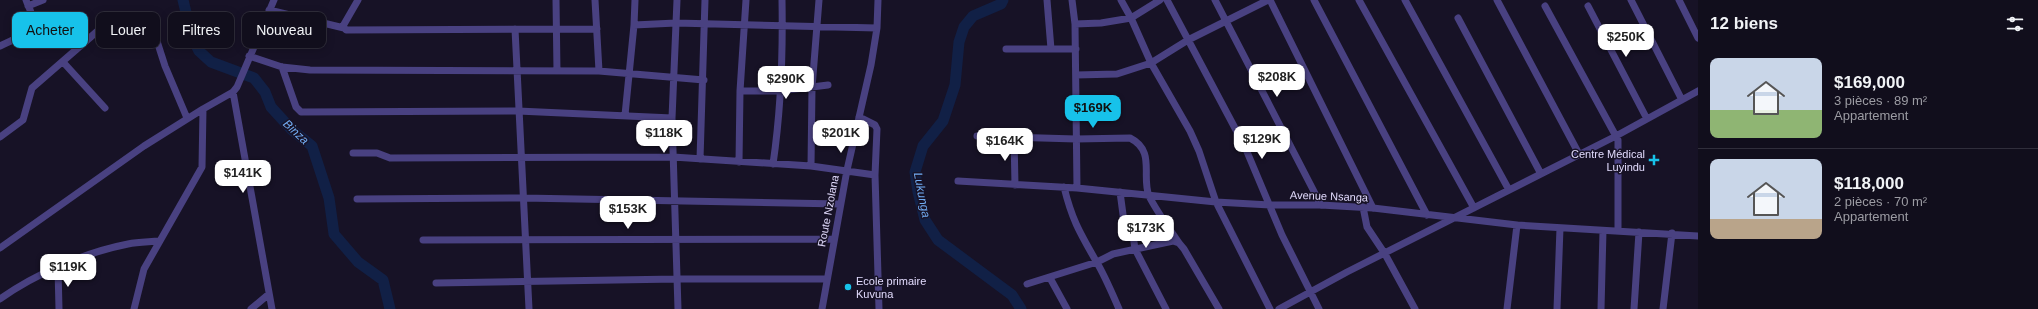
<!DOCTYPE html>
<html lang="fr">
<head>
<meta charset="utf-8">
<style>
  :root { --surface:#110e1c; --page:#1a1725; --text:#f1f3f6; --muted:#9c9ca3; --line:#302e3b; --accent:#17c2ea }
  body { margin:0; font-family:Helvetica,sans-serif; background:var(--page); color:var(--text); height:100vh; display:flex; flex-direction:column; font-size:15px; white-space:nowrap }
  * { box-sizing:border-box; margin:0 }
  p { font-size:13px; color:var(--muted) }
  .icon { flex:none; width:22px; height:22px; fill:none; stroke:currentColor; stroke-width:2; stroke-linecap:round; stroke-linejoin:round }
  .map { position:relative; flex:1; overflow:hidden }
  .side { display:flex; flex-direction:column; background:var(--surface); width:340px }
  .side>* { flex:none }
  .hud { position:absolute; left:12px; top:12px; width:380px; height:36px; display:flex; gap:8px }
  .price { position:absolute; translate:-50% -34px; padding:0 9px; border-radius:8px; background:#fff; color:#222; font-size:13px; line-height:26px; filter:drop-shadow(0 1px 2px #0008) }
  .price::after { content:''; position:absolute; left:50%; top:24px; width:12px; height:9px; margin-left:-6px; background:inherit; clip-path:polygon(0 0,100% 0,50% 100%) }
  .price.active { background:var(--accent); color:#111 }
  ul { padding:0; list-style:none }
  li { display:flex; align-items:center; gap:12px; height:100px; padding:0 12px }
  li+li { border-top:1px solid var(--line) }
  li span { display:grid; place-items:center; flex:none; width:112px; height:80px; border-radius:8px; color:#555 }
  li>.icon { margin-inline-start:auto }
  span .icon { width:48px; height:48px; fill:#fffc; stroke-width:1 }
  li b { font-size:17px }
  h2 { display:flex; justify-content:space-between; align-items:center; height:48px; padding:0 12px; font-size:17px }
  .chip { padding:0 14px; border-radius:8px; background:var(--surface); box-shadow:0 2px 10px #0003,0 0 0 1px var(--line); font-size:14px; line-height:36px }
  .chip.active { background:var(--accent); color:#111 }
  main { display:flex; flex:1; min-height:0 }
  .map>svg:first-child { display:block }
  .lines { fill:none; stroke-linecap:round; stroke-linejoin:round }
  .river { stroke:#112046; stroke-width:11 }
  .minor { stroke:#494181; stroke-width:7 }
  .poi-dot { fill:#17c2ea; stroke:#171226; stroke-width:1.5 }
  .labels { text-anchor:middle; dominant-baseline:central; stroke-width:3; stroke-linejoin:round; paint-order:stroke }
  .poi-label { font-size:11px; fill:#e1dafc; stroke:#171226; text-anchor:end }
  .street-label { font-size:11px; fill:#e1dafc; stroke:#171226 }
  .water-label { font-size:12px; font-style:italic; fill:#71abf2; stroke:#171226 }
</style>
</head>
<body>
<main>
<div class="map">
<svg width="1698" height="309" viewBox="0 0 1698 309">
  <rect width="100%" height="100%" fill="#171226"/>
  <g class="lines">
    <path class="river" d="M183,0L192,37L199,51L211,62L254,78L265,92L271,107L292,130L312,146L329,198L334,234L358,262L383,280L390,309
      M1003,0L1001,4L973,16L964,27L959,42L955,85L943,121L923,146L915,172L918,192L925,220L938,240L1012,295L1021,309"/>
    <path class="minor" d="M358,0L343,26L346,30L597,29
      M556,0L557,71
      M595,0L599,71
      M677,0L672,118L678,309
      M1047,0L1051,49
      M1072,0L1075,24L1077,188
      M1121,0L1131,18L1151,63L1190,131L1199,151L1216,202L1270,309
      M1167,0L1245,147L1282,235L1319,309
      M1215,0L1321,205
      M1270,0L1373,208
      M1314,0L1427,215
      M1359,0L1474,208
      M1405,0L1509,190
      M1497,0L1579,154
      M1631,0L1682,100
      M1679,0L1698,38
      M28,6L43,0
      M1545,6L1618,140V231
      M1588,6L1647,119
      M269,10L344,28
      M1458,18L1541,174
      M1075,24L1101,23L1131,18L1160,0
      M634,25L676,23L877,28
      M515,29L529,309
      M0,46C10,41 34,33 32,18C32,12 28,6 26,0
      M1006,49H1076
      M249,56L282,67L310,70L599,71L704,80
      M63,62L105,108
      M282,67L296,107L301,112L518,111L672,118
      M1076,75L1117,74L1151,63L1188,40L1268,0
      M740,91H780L828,85
      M233,92L272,309
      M625,115L634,25L635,0
      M859,117L875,125L877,129L875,175L879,309
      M977,136L1076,139L1130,138C1156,151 1141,176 1149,196C1157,212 1169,228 1179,243
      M0,137L23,120L32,88L116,15H119L150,31L156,38L165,66L187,118
      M1014,137L1015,185
      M353,153H377L390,158L673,157L811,166L875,175
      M700,159L705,0
      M739,162L740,91L746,0
      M773,164C781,110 783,55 782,0
      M811,166L812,88L819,0
      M958,181L1077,188L1216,202L1270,205H1321L1373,208L1517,225L1698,236
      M1064,187C1072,220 1080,233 1096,261C1105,276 1112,293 1119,309
      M1120,192L1124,222L1133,235L1135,249L1166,309
      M357,199L523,198L840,204
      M1363,207L1367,227L1385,254L1415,309
      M423,240L834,239
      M0,248L144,146L203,109
      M58,268L59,309
      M1050,278L1067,309
      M436,283L677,279H827
      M1027,284L1097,262L1113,254L1173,241L1179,243L1184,249L1219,309
      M0,299C35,274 86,252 128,244C138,242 149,242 159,241
      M134,309L144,269L202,167L203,109L233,92L237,87L274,0
      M251,309L269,294
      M822,309L847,170L871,65L877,28L878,0
      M1279,309L1347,272L1616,136L1698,91
      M1507,309L1517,225
      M1557,309L1560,228
      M1601,309L1603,231
      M1634,309L1639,232
      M1663,309L1672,233"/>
  </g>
  <g class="poi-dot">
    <path d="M1652 154h4v4h4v4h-4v4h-4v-4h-4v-4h4z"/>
    <circle cx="848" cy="287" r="4"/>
  </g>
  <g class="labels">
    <g class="poi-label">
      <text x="1645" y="154">Centre Médical<tspan x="1645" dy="13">Luyindu</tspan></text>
      <text x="856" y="281" text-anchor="start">Ecole primaire<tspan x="856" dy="13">Kuvuna</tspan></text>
    </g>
    <g class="street-label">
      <text transform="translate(1329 196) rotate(2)">Avenue Nsanga</text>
      <text transform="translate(828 211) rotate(-79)">Route Nzolana</text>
    </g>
    <g class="water-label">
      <text transform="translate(296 132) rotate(43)">Binza</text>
      <text transform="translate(922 195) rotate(79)">Lukunga</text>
    </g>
  </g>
</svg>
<b class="price" style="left:1626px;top:58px">$250K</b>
<b class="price" style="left:1277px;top:98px">$208K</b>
<b class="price" style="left:786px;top:100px">$290K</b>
<b class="price active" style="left:1093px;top:129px">$169K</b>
<b class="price" style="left:664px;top:154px">$118K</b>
<b class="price" style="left:841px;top:154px">$201K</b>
<b class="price" style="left:1262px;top:160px">$129K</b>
<b class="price" style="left:1005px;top:162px">$164K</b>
<b class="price" style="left:243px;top:194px">$141K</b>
<b class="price" style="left:628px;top:230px">$153K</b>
<b class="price" style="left:1146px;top:249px">$173K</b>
<b class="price" style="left:68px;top:288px">$119K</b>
<div class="hud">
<a class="chip active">Acheter</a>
<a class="chip">Louer</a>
<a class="chip">Filtres</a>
<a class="chip">Nouveau</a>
</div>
</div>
<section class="side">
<h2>12 biens<svg class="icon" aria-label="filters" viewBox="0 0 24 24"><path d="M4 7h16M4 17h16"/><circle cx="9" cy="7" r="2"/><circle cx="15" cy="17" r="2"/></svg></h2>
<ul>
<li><span style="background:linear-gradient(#c9d6e8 65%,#8fb573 0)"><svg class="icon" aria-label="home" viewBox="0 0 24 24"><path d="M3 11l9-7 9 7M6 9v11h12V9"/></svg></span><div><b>$169,000</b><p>3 pièces · 89 m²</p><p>Appartement</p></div></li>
<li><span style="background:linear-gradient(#c9d6e8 75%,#b9a48a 0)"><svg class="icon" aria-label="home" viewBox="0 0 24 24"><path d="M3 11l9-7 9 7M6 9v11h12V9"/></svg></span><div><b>$118,000</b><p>2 pièces · 70 m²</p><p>Appartement</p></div></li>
</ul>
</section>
</main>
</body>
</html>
